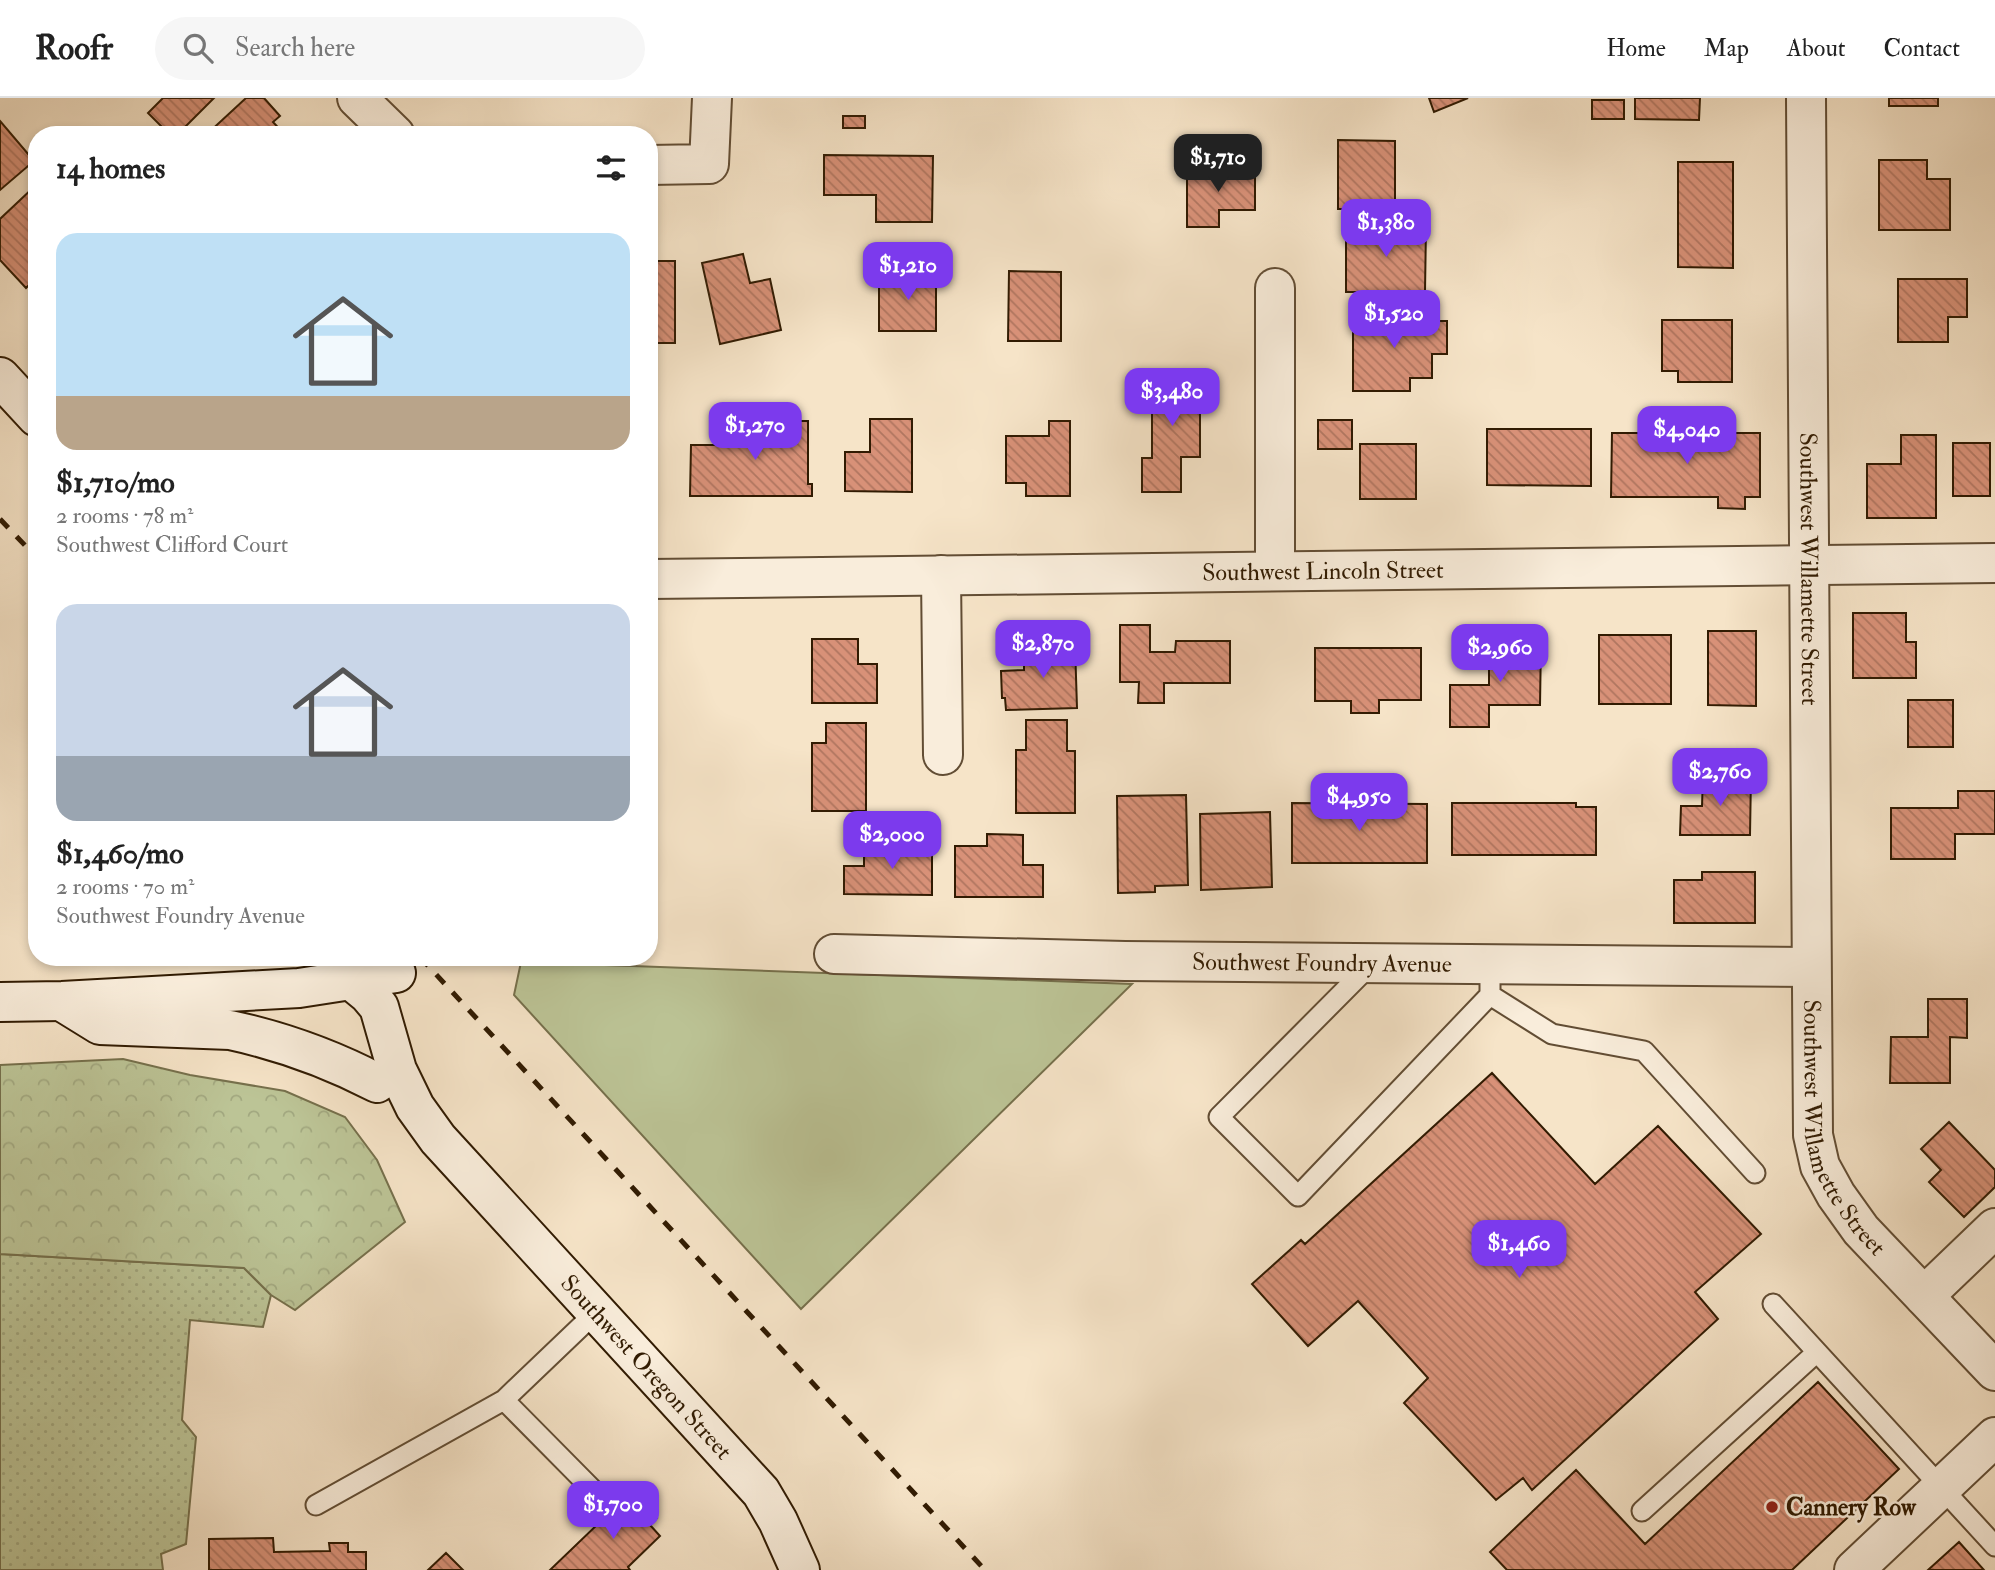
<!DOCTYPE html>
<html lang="en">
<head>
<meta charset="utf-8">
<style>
  :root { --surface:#fff; --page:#f6f6f6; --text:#222; --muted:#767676; --line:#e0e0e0; --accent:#7c3aed }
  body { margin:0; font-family:"IM FELL Double Pica",serif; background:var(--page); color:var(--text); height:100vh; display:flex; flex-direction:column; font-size:26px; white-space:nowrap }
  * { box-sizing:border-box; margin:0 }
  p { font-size:23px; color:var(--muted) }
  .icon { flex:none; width:38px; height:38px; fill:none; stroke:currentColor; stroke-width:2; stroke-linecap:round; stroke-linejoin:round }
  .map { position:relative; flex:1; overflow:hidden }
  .side { position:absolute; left:28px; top:28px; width:630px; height:840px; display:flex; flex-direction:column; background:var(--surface); border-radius:28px; box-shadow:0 4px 10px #0003 }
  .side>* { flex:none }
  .price { position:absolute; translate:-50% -60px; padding:0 16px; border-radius:14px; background:var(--accent); color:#fff; font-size:23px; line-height:46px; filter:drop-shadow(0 2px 4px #0008) }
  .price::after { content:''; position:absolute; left:50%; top:42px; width:21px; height:16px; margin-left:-10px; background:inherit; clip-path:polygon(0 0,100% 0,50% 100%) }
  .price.selected { background:#222; color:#fff }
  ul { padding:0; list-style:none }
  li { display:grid; align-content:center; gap:14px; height:371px; padding:0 28px }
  li span { display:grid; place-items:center; height:217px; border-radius:21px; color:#555 }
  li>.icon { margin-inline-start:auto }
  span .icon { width:126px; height:126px; fill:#fffc; stroke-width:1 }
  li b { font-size:30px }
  h2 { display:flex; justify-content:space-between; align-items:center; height:84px; padding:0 28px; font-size:30px }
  header { display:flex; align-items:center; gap:42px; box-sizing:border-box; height:98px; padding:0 35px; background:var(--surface); border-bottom:2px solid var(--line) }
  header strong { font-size:33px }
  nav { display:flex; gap:38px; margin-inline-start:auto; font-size:24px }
  .search { width:490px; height:63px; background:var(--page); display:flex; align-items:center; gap:18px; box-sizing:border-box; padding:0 24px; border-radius:38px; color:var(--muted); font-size:26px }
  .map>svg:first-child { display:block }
  .grass { fill:url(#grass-dots); stroke:#76704c; stroke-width:2 }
  .forest { fill:url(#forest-crowns); stroke:#76704c; stroke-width:2 }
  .garden { fill:#bcc496; stroke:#76704c; stroke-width:2 }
  .building { fill:url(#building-back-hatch); stroke:#311b02; stroke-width:2 }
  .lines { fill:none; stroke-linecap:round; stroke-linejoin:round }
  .lane-casing { stroke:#624d34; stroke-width:23 }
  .street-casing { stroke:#624d34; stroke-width:42 }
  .secondary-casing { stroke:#311b02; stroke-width:42 }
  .lane { stroke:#f9eddb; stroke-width:19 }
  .street { stroke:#f9eddb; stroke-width:38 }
  .secondary { stroke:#f9eddb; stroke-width:38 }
  .rail { stroke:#311b02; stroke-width:5; stroke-dasharray:12 12; stroke-linecap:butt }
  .poi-dot { fill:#8f2418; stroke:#f9eddb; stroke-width:2.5 }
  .labels { text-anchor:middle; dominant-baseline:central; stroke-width:5; stroke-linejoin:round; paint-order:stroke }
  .street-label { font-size:24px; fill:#311b02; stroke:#f9eddb }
  .poi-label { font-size:24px; font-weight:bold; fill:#311b02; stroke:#f9eddb; text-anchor:start }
</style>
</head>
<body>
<header>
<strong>Roofr</strong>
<div class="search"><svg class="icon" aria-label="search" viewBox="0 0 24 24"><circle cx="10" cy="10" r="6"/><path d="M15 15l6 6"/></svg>Search here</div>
<nav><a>Home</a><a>Map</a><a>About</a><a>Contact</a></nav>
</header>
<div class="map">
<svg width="1995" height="1472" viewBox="0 0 1995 1472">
  <defs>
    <pattern id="grass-dots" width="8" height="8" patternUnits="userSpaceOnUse" patternTransform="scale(1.75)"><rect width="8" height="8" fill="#bcc496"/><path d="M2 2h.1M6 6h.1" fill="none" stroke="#a2a880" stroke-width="1.8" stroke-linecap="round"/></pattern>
    <pattern id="forest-crowns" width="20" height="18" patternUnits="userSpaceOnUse" patternTransform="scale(1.75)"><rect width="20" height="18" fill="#bcc496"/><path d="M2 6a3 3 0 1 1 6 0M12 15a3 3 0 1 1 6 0" fill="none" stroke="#a2a880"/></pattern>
    <pattern id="building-back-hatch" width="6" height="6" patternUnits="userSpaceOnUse" patternTransform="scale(1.75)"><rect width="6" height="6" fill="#d89178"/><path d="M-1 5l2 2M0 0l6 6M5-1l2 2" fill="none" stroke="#b07660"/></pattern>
  </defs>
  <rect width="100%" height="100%" fill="#f6e4c8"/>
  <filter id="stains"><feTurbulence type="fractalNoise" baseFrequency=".00286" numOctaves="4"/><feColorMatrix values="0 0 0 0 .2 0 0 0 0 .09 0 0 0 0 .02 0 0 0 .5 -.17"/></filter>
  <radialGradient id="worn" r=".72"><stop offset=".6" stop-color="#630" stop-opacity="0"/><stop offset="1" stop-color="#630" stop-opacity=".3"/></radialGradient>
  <path class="grass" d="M0,1156L244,1170L271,1197L263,1229L190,1222L182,1322L196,1339L186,1446L161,1456L163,1472H0Z"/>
  <path class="forest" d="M123,961L190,977L285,993L345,1019L377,1062L405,1124L295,1212L271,1197L244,1170L0,1156V967Z"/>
  <path class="garden" d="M521,864L1132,886L801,1211L514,897Z"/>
  <path class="building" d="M163,0H214L177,37H170L148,15Z
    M246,0H264L280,18L273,24L285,37H206Z
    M1429,0H1468L1434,14Z
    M1635,0H1700L1699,22L1635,21Z
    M1889,0H1938V8H1889Z
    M1592,2H1624V21H1592Z
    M843,18H865V30H843Z
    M0,23L34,63L0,92Z
    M1338,42L1395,43V111H1338Z
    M824,57L933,58L932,124H876V97H824Z
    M1879,62H1927V81H1950V132H1879Z
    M1678,64H1733V170L1678,169Z
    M1187,71H1255V112H1219V129H1187Z
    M36,87L37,179L26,190L0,162V121Z
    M1346,128L1426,129L1425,194H1346Z
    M649,154H654V163H675V245H649Z
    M743,156L750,185L770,181L781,232L720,246L702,165Z
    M1009,173L1061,174V243H1008Z
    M879,175H936V233H879Z
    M1898,181H1967V219H1948V244H1898Z
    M1353,214H1410V223H1447V256H1432V280H1410V293H1353Z
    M1662,222H1732V284H1678V273H1662Z
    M1152,272H1200V359H1181V394H1142V360H1152Z
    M870,321H912V394L845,393V354H870Z
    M1318,322H1352V351H1318Z
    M734,323H808V386H812V398H690L691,347H734Z
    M1049,323H1070V398H1026V385H1006V338H1049Z
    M1487,331H1591V388L1487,387Z
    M1612,335H1760V399H1745V411L1718,410V399H1611Z
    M1901,337H1936V420H1867V366H1901Z
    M1953,345H1990V398H1953Z
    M1360,346H1416V401H1360Z
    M1853,515H1906V544H1916V580H1853Z
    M1120,527H1150V554H1175L1176,543H1230V585H1164V605H1138L1139,584H1120Z
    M1708,533H1756V608L1708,607Z
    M1599,537H1671V606H1599Z
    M812,541H858V566H877V605H812Z
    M1489,543H1541L1540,607H1489V629H1450V587H1489Z
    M1024,547H1075L1077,610L1006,612L1005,600H1002L1001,573L1024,572Z
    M1315,550H1421V602H1379V615H1351V603H1315Z
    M1908,602H1953V649H1908Z
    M1026,622H1067V653H1075V715H1016V652H1026Z
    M826,625H866V713H812V645H826Z
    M1703,678H1751L1750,737H1680L1681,708H1702Z
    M1958,693H1995V736H1955V761H1891V710H1958Z
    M1186,697L1188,787L1155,788V794L1118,795L1117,698Z
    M1292,705L1427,706V765H1292Z
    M1452,705H1576V709H1596V757H1452Z
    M1270,714L1272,789L1201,792L1200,716Z
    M987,736L1023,737V767H1043V799H955V748H987Z
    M864,746H932V797L844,796V768H864Z
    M1702,774H1755V825H1674V782H1702Z
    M1928,901H1967V940L1950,939V985H1890L1891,939H1928Z
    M1492,975L1595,1086L1658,1028L1761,1136L1695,1194L1718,1221L1532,1392L1523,1380L1496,1402L1404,1305L1428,1280L1358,1203L1308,1248L1252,1186L1301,1142L1305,1146Z
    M1949,1024L1995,1072V1089L1964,1119L1929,1084L1941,1072L1921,1051Z
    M1818,1284L1899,1371L1792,1472H1507L1490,1454L1576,1372L1645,1446Z
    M626,1399L637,1411L643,1405L657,1420L650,1427L660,1438L628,1469L630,1472H550Z
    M273,1440L274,1454L330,1453L329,1445H348V1454H366V1472H209V1441Z
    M1959,1444L1984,1472H1928Z
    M446,1455L463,1472H428Z"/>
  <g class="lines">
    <defs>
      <path id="lane" d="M1370,867L1219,1019L1298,1098L1490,897V865
        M1490,897L1552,936L1644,953L1755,1075
        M1773,1206L1995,1448
        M595,1394L504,1302L595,1215
        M316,1407L504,1302
        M1642,1413L1817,1254"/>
      <g id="street">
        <path d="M357,0L395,37"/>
        <path id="s1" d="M1806,0L1813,1037L1820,1068L1836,1097L1861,1132L1995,1273"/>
        <path d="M649,67L709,66L712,0"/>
        <path d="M1275,190V473"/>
        <path d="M941,477L943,657"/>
        <path id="s2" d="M649,481L1995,465"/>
        <path id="s3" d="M834,856L1125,863L1810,869"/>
        <path d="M1924,1198L1995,1130"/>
        <path d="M1854,1472L1995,1339"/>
      </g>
      <g id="secondary">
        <path d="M0,279L37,319"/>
        <path id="s4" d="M351,882L368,896L379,909L397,972L415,1009L438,1041L761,1394L778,1423L800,1472"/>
        <path d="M0,904L62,903L299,890L396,875"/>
        <path d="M66,906L100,927L230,932C281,943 331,961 377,985"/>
      </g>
    </defs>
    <use href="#lane" class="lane-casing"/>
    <use href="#street" class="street-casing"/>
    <use href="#secondary" class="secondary-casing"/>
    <use href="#lane" class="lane"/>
    <use href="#street" class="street"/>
    <use href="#secondary" class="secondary"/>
    <path class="rail" d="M0,421L37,460
      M420,859L985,1472"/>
  </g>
  <circle class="poi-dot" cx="1772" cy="1409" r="7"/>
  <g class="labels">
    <g class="street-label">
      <text stroke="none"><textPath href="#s1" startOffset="471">Southwest Willamette Street</textPath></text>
      <text stroke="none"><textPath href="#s2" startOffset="674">Southwest Lincoln Street</textPath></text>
      <text stroke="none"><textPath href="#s3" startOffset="488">Southwest Foundry Avenue</textPath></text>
      <text stroke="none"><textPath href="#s1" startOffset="1038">Southwest Willamette Street</textPath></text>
      <text stroke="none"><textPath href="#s4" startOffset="494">Southwest Oregon Street</textPath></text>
    </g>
    <g class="poi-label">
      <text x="1786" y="1409">Cannery Row</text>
    </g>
  </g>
  <rect width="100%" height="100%" filter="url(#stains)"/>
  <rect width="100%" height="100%" fill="url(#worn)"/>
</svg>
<b class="price selected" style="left:1218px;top:96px">$1,710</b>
<b class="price" style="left:1386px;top:161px">$1,380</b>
<b class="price" style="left:908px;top:204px">$1,210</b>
<b class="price" style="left:1394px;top:252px">$1,520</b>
<b class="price" style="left:1172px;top:330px">$3,480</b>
<b class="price" style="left:755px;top:364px">$1,270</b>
<b class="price" style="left:1687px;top:368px">$4,040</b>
<b class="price" style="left:1043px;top:582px">$2,870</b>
<b class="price" style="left:1500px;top:586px">$2,960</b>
<b class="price" style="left:1720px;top:710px">$2,760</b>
<b class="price" style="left:1359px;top:735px">$4,950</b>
<b class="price" style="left:892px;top:773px">$2,000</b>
<b class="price" style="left:1519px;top:1182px">$1,460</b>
<b class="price" style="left:613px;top:1443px">$1,700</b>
<section class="side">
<h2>14 homes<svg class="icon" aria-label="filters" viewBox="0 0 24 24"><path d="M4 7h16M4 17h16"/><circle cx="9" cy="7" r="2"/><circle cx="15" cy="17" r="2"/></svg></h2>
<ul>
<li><span style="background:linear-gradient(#bfe0f5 75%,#b9a48a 0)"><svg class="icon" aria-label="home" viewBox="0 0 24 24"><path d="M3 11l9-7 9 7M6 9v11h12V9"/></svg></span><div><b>$1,710/mo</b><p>2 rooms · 78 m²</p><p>Southwest Clifford Court</p></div></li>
<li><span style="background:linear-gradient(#c9d6e8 70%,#9aa5b1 0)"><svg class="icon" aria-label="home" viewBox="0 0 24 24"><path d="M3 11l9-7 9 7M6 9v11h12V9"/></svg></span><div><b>$1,460/mo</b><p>2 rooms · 70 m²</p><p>Southwest Foundry Avenue</p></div></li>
</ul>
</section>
</div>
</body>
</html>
